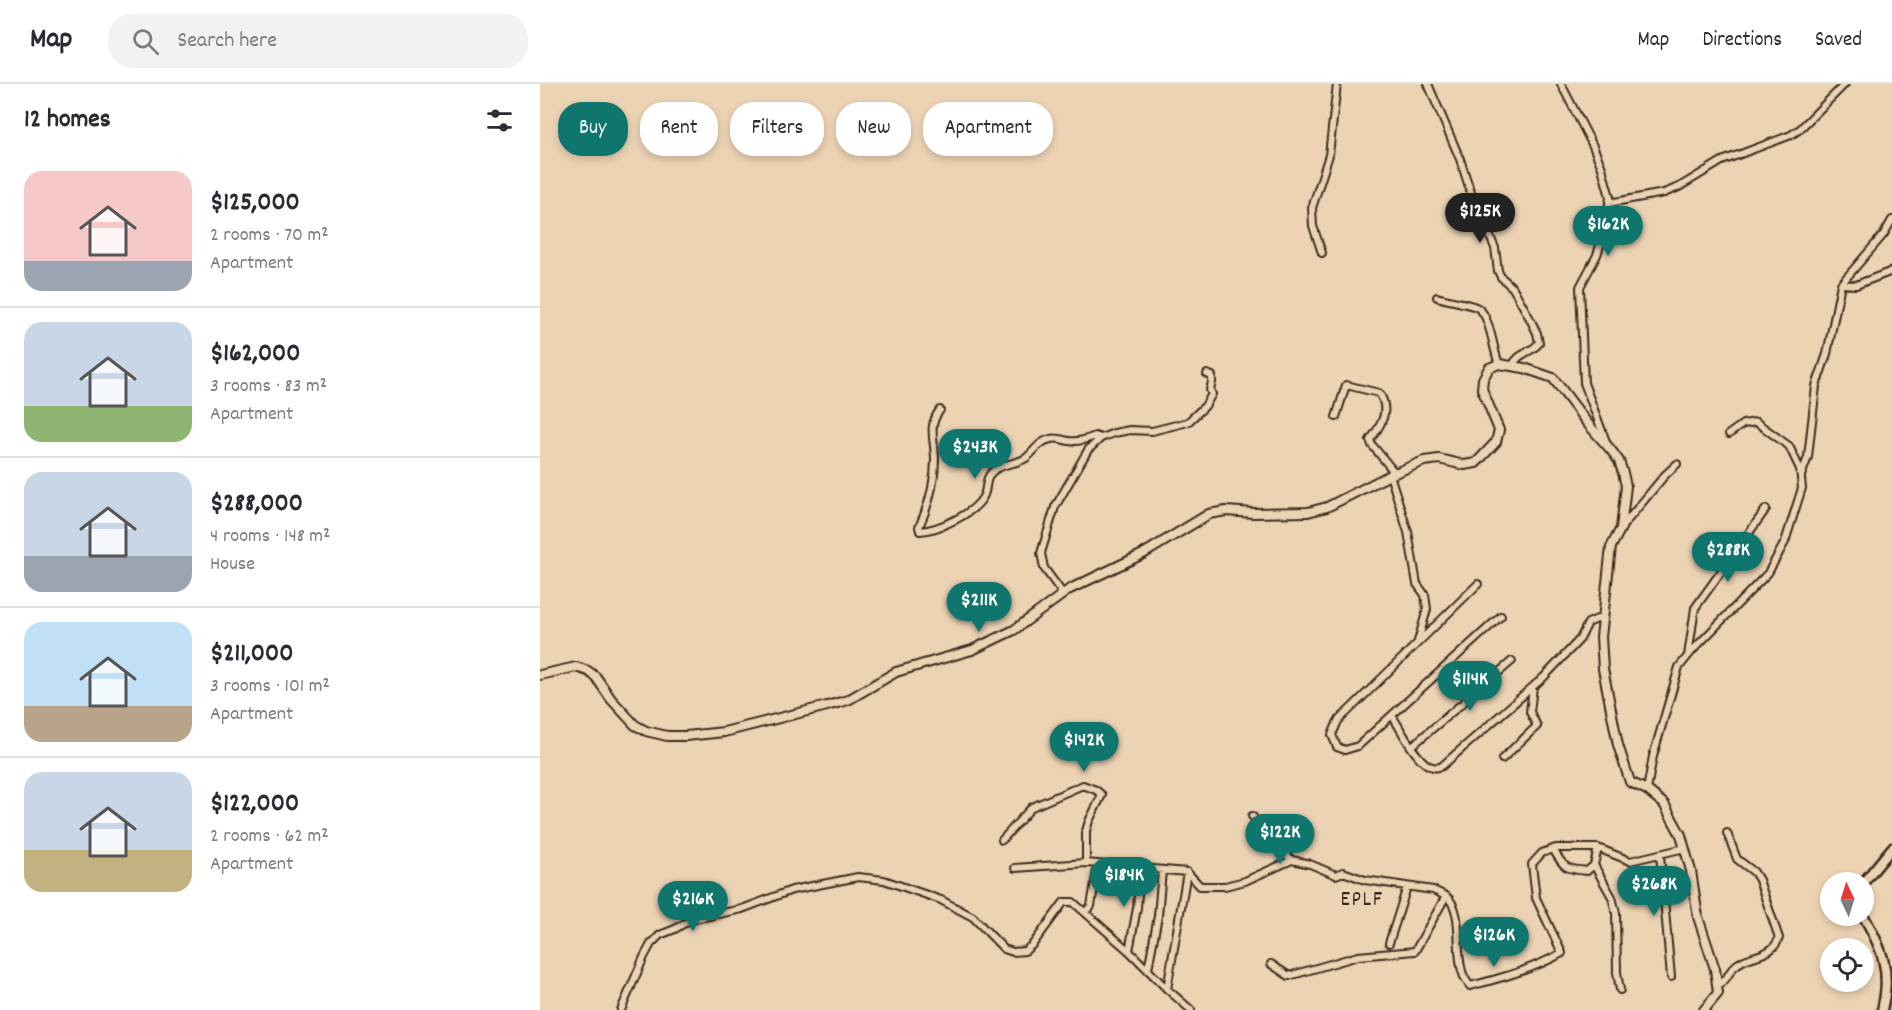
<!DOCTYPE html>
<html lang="en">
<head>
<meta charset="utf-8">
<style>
  :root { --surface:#fff; --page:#f2f2f3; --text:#2b2b33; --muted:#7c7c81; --line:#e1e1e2; --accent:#0f766e }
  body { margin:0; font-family:Dekko,sans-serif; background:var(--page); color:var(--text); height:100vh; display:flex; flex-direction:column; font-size:22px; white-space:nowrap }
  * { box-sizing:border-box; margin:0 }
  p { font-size:20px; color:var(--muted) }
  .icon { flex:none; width:33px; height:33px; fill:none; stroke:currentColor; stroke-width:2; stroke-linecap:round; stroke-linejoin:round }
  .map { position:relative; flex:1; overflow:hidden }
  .side { display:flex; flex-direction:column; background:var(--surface); width:540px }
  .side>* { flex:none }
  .top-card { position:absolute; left:18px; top:18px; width:570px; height:54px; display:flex; gap:12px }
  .needle { width:39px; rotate:356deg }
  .tools { position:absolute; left:1280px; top:788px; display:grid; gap:12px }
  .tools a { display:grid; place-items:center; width:54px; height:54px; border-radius:50%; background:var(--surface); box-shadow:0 3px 9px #0003; font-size:30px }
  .price { position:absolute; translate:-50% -51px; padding:0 14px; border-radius:21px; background:var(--accent); color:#fff; font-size:20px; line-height:39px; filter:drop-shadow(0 2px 3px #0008) }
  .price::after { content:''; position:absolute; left:50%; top:36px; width:18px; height:14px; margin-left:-9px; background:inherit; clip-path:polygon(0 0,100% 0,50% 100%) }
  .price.on { background:#222; color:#fff }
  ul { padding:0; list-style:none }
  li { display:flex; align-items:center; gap:18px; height:150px; padding:0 24px }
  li+li { border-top:2px solid var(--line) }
  li span { display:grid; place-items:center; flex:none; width:168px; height:120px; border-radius:18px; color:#555 }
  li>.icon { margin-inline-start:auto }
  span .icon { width:72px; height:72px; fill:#fffc; stroke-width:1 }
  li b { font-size:26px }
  h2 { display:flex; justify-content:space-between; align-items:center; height:72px; padding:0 24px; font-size:26px }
  .chip { padding:0 21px; border-radius:24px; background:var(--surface); box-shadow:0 3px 9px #0003; font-size:21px; line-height:54px }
  .chip.on { background:var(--accent); color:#fff }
  header { display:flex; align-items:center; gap:36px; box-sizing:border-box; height:84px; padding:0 30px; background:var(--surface); border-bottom:2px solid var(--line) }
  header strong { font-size:28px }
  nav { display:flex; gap:33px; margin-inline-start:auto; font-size:21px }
  .search { width:420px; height:54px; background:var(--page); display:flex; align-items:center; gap:15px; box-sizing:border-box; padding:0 21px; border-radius:24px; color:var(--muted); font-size:22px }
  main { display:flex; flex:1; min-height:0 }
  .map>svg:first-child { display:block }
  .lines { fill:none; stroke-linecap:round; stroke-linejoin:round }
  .minor-casing { stroke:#3b2a1e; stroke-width:10 }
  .tertiary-casing { stroke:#3b2a1e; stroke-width:12 }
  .secondary-casing { stroke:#3b2a1e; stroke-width:13 }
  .minor { stroke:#ecd3b4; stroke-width:6 }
  .tertiary { stroke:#ecd3b4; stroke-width:8 }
  .secondary { stroke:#ecd3b4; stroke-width:8 }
  .labels { text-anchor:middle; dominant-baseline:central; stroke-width:4.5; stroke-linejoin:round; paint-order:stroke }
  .neighbourhood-label { font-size:21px; letter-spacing:1.5px; fill:#3b2a1e; stroke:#ecd3b4 }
</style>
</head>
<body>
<header>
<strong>Map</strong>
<div class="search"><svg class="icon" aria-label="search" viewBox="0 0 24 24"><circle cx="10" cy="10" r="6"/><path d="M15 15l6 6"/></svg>Search here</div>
<nav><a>Map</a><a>Directions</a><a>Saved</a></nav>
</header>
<main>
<section class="side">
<h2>12 homes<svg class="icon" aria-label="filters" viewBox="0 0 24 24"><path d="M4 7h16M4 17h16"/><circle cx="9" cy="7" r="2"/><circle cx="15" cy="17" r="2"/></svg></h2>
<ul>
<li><span style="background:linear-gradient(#f6c9c9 75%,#9aa5b1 0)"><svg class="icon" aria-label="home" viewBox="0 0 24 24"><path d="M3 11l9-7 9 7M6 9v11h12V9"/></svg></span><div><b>$125,000</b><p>2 rooms · 70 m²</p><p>Apartment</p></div></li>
<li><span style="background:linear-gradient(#c9d6e8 70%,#8fb573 0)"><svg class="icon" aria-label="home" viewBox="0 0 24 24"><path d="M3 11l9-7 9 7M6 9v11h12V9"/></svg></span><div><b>$162,000</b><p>3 rooms · 83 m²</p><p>Apartment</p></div></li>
<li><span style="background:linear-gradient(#c9d6e8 70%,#9aa5b1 0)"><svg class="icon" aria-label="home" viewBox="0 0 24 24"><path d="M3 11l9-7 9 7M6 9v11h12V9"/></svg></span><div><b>$288,000</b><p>4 rooms · 148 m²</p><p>House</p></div></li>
<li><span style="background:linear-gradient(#bfe0f5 70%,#b9a48a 0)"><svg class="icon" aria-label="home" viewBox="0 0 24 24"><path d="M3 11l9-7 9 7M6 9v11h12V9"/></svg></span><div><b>$211,000</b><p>3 rooms · 101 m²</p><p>Apartment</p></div></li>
<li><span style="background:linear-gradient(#c9d6e8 65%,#c2b280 0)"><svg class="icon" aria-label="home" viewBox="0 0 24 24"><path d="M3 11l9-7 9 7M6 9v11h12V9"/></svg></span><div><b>$122,000</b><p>2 rooms · 62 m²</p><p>Apartment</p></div></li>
</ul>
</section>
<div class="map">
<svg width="1352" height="926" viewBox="0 0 1352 926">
  <rect width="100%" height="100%" fill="#ecd3b4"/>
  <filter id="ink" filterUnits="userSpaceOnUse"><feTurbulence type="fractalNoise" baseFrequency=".0167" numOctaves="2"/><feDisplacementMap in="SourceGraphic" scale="12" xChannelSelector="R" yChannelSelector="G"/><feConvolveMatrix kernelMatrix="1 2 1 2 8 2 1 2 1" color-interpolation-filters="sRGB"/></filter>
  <g filter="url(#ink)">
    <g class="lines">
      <defs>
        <path id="minor" d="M888,0L920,75L930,106L955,164L958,187L961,193L973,204L989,233L997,249L999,259C990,270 979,268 972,282H974
          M1021,0L1053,62L1062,84L1070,113L1066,143L1057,171L1040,203L1044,299L1067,360
          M1069,119L1124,109L1139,103L1182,77L1251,51L1260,45L1305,0
          M782,169L773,142L772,124L789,71L797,0
          M1301,200L1316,201L1352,187
          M897,213C906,216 931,220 938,224C950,231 953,266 959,280
          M400,326C387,342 395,357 395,375C395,400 389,421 379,443L380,447C398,446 434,430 443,413C448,405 444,395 452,388C461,379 475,381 486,374C494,368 499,357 511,355C516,353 523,356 529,357C539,358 546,356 555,352L561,354
          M796,333L806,301L839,309C851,326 841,342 830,356L832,361L855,389
          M850,391L868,448L877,500L885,511L887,525L878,557
          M1261,392L1268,373L1276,302L1287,270L1301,200L1344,150L1352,136
          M1081,444L1125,391L1137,380
          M938,500L798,637L792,651L797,663L805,666L818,662L961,532
          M523,510L504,484L501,469L515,423L548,366L561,354L574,349L590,346L612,347L648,338L665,322L672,310L670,306L672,298V292L667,290
          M1148,572L1155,524L1226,425
          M852,631C860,644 878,681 893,683C894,684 901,683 902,682L1004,593L1040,555L1048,539L1064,532
          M872,662L972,577
          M962,675L997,642L990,628L993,603
          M1107,706L1113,672L1139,583L1153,566L1228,489L1245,458L1262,404L1260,385L1249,362L1216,338L1203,340L1189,350
          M712,732L742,767L752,776L770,780L796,791L803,788L825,796L893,806L906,812
          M462,756L492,723L543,701L556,706L562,711L549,737L546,747V779
          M1058,764L1054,781L1072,813L1076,829L1077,888L1080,906
          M1013,765C1024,784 1025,785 1047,787L1054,781
          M1120,771L1131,893
          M475,784L546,779L647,788L627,905
          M647,788L660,802H685L705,797L752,776
          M545,828L551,822L558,780
          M849,859L867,803
          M589,867L597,824L600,784
          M731,880L749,892L818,872L875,867L906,812C925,827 914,867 923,890C924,894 928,899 930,902C962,894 993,885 1022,869L996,814L992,780L1002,769L1016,764H1058L1090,777L1145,764
          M608,885L618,832L622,786
          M1177,901C1189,895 1186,892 1193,884C1206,869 1232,875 1239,854L1219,796L1214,788L1197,775L1187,749
          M81,926L104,873L111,860L120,851L135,845L150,836L202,825L252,806L318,793L344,796L401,816L433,833L464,865L473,868L485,867L493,860L524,818H533L589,867L627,905L651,926"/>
        <path id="tertiary" d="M0,591L36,583L48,587L56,593L71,615L95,641L106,647L127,652H146L184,648L287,622L308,616L356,588L432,566L474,546L530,505L603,470L669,430L686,427L714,429L768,428L787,423L850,391L884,377L899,375L924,381L936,379L956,358L959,346L942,305L943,295L949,284L959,280L984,284L1013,294L1048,340L1071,366L1079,377L1083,389L1086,402L1081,444L1071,463L1061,553L1063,585L1078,661L1090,698L1107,706L1124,720L1141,751L1151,787L1158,833L1175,885L1178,909L1164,926"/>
        <path id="secondary" d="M1323,799L1352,764
          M1323,831C1342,864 1352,887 1342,926"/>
      </defs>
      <use href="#minor" class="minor-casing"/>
      <use href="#tertiary" class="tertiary-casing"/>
      <use href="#secondary" class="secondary-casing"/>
      <use href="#minor" class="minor"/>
      <use href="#tertiary" class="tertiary"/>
      <use href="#secondary" class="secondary"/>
    </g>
  </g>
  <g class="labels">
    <g class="neighbourhood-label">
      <text x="822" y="817">EPLF</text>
    </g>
  </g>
</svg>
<div class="tools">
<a><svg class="needle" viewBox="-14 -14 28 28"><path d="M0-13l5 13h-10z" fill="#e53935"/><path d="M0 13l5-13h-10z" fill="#7c7c81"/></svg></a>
<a><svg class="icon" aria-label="locate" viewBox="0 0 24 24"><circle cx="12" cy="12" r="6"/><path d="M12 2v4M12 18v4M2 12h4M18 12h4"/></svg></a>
</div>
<b class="price on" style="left:940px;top:160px">$125K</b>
<b class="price" style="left:1068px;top:173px">$162K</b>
<b class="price" style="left:435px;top:396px">$243K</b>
<b class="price" style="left:1188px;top:499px">$288K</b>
<b class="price" style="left:439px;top:549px">$211K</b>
<b class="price" style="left:930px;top:628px">$114K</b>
<b class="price" style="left:544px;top:689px">$142K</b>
<b class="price" style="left:740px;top:781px">$122K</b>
<b class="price" style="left:584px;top:824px">$184K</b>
<b class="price" style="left:1114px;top:833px">$268K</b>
<b class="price" style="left:153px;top:848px">$216K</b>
<b class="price" style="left:954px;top:884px">$126K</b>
<div class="top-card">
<a class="chip on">Buy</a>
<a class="chip">Rent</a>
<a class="chip">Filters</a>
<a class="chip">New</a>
<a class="chip">Apartment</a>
</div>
</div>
</main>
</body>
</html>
